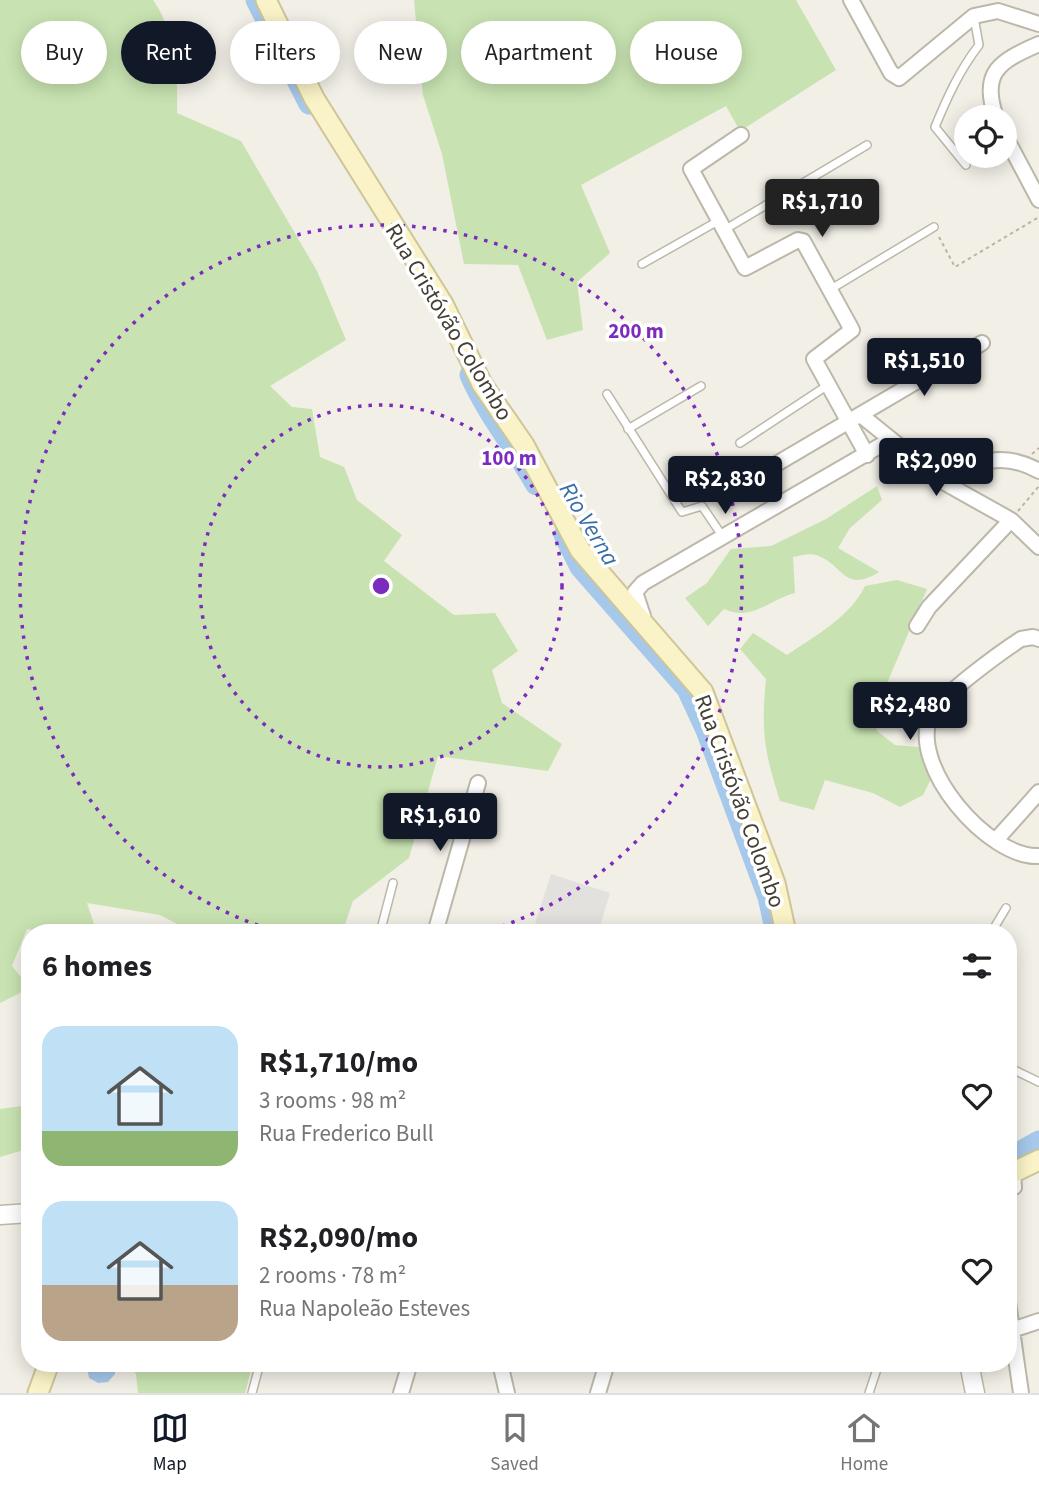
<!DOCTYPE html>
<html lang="en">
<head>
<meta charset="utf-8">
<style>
  :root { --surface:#fff; --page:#f2f2f2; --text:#202124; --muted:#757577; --line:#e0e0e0; --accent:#111827 }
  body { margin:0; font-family:"Source Sans 3",sans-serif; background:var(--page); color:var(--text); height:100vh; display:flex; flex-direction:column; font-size:26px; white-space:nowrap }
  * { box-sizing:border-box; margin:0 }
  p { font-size:23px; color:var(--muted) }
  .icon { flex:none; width:38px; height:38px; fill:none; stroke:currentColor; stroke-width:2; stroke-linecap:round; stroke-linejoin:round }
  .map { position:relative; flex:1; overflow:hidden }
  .sheet { position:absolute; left:21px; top:924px; width:996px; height:448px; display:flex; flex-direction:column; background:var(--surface); border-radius:28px; box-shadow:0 4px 18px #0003 }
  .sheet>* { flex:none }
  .banner { position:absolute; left:21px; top:21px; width:998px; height:63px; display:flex; gap:14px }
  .controls { position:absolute; left:954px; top:105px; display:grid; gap:14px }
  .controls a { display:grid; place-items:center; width:63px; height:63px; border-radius:50%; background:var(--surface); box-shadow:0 4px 18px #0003; font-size:35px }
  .price { position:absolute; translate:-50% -60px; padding:0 16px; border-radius:7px; background:var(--accent); color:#fff; font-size:23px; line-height:46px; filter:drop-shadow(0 2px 4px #0008) }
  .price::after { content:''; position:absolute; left:50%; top:42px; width:21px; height:16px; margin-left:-10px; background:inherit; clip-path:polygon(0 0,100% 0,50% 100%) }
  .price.selected { background:#222; color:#fff }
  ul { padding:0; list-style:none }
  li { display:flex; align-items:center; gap:21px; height:175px; padding:0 21px }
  li span { display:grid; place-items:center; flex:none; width:196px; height:140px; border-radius:21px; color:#555 }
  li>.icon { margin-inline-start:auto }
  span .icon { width:84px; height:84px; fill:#fffc; stroke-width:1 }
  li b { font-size:30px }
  h2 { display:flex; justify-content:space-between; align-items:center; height:84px; padding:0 21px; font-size:30px }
  .chip { padding:0 24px; border-radius:32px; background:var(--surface); box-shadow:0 4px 18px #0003; font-size:24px; line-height:63px }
  .chip.selected { background:var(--accent); color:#fff }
  .dock { display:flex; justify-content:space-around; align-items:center; height:98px; border-top:2px solid var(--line); background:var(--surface); font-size:19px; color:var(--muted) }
  .dock a { display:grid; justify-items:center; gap:4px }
  .dock .selected { color:var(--accent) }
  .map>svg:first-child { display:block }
  .green { fill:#c8e3b1 }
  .parking { fill:#e3e1dd }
  .water { fill:#a6c8eb }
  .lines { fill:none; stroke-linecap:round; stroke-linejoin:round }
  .river { stroke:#a6c8eb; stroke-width:21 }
  .service-casing { stroke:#bcb7a9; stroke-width:10 }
  .minor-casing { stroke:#bcb7a9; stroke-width:18 }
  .tertiary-casing { stroke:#bcb7a9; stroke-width:21 }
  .secondary-casing { stroke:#cec598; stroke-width:23 }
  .path { stroke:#bdb49b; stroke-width:2; stroke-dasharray:3.5 3.5; stroke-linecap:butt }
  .service { stroke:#fff; stroke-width:7 }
  .minor { stroke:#fff; stroke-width:14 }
  .tertiary { stroke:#fff; stroke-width:18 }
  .secondary { stroke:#faf3c7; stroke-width:19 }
  .ring { fill:none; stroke:#7b2cbf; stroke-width:3.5; stroke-dasharray:3.5 7 }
  .labels { text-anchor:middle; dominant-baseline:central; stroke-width:7; stroke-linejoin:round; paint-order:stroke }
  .street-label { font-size:23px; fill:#443f35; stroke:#fff }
  .water-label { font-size:24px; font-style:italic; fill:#376da7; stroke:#fff }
  .centre { fill:#7b2cbf; stroke:#fff; stroke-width:3.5 }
  .ring-label { font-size:21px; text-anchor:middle; font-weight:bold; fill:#7b2cbf; stroke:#fff; stroke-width:7; stroke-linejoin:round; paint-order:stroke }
</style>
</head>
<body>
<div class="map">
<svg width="1039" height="1393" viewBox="0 0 1039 1393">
  <rect width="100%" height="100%" fill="#f1efe6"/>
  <path class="green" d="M0,0H153C176,32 178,76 177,113L241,141L317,271L346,340L270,386L292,407L312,409L320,457L344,467L357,500L402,535L384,561L454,615L495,613L518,651L492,670L502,703L562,744L548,771L438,756L409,858L353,901L342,933H194L160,915L87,903L97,933H50L27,929L12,966L30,988L0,1003Z
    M414,0H796L836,70L740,131L726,106L581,185L610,253L577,282L583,330L547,340L518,265L464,264L442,154L423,95Z
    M877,486L882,500L850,528L838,548L879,572C843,594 844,564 816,555C809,553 800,556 793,557L795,593C768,600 752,622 724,609L708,626L685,598L707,583L731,549L771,546L826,519Z
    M897,580L927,589L874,714L877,731L895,745L918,747L933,775L923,795L900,807L873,793L825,780L814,810L780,801C764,751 761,731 766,679L740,649L753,633L787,655C815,636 850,617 865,586Z
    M30,1085V1148L0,1157V1109L22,1106Z
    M126,1363H253L245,1393H138L136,1374Z"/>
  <path class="parking" d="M551,874L610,893L598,933H532Z"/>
  <path class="water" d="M86,1363H115V1374L108,1382L98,1383L89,1378Z"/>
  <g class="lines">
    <path class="river" d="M256,0L309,104
      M470,375C487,414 515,448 536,485
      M564,535L580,567L687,689L706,730L768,897L776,933
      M1008,1158L1039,1141"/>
    <defs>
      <path id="service" d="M966,165L935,127C947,98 959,71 979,45L974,17
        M724,230L867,145
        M642,264L718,221
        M831,289L934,227
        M607,394L682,512L702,506L723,537
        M628,429L701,386
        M740,443L828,385
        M380,933L393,883
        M991,933L1006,908
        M1008,1067L1039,1082
        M252,1393L260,1363
        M869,1393L879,1363"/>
      <path id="minor" d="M851,0L891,73L899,78L974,16L998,11L1039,24
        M996,117C980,72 1000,61 1039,44
        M1004,134L1039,200
        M741,135L691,169L745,268L798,240L803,241L852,330L814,359L867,455
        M862,416L945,483L1011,520L1039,547
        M766,470L982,343
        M945,483C976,460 1003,451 1039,471
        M643,616L635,592L643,583L890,440
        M917,626L929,607L1011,520
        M1039,639L1033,637L1021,639C1001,652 940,696 931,715C907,765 989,859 1039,856
        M996,840L1039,792
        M435,933L478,783
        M1008,1190L1014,1187L1013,1175
        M1008,1302L1021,1393
        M1012,1330L1039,1321
        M500,1363L507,1393
        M401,1393L410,1363
        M598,1393L607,1363"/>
      <path id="tertiary" d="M0,1215L30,1213
        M969,1363L975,1393"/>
      <path id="secondary" d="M266,0L314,98L443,304L482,384L524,445L580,550L703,692L775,883L786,933
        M1008,1175L1039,1160
        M38,1393L49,1363"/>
    </defs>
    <use href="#service" class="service-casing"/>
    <use href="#minor" class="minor-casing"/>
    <use href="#tertiary" class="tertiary-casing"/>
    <use href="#secondary" class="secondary-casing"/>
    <path class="path" d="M939,237L955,267L1039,217
      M1032,454L1039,448
      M1018,511L1039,486"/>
    <use href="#service" class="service"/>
    <use href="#minor" class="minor"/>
    <use href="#tertiary" class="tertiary"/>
    <use href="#secondary" class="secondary"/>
  </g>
  <g class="ring">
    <circle cx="381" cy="586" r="181"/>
    <path d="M278 932A361 361 0 1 1 484 932"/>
  </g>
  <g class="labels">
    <g class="street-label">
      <text transform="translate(449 322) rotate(59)">Rua Cristóvão Colombo</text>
      <text transform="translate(740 801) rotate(70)">Rua Cristóvão Colombo</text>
    </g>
    <g class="water-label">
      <text transform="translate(589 524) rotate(59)">Rio Verna</text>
    </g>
  </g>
  <circle cx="381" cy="586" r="10" class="centre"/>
  <g class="ring-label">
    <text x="636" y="338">200 m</text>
    <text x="509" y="465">100 m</text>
  </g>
</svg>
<div class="controls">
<a><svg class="icon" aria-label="locate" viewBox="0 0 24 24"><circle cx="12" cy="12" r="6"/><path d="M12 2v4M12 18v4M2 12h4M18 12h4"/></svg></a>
</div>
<b class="price selected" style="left:822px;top:239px">R$1,710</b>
<b class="price" style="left:924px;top:398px">R$1,510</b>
<b class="price" style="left:936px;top:498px">R$2,090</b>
<b class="price" style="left:725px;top:516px">R$2,830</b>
<b class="price" style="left:910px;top:742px">R$2,480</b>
<b class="price" style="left:440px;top:853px">R$1,610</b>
<div class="banner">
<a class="chip">Buy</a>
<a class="chip selected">Rent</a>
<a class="chip">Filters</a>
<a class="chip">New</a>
<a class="chip">Apartment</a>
<a class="chip">House</a>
</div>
<section class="sheet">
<h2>6 homes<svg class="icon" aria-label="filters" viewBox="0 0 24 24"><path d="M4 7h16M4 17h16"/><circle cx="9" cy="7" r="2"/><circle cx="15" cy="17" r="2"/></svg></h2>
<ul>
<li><span style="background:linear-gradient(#bfe0f5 75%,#8fb573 0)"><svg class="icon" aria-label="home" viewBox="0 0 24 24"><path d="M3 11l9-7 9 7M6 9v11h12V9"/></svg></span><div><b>R$1,710/mo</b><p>3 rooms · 98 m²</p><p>Rua Frederico Bull</p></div><svg class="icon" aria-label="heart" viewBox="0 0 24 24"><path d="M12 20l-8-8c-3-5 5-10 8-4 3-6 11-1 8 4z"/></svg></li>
<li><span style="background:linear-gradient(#bfe0f5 60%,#b9a48a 0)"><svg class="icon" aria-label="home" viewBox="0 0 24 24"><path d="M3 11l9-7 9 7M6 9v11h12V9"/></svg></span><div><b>R$2,090/mo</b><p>2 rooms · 78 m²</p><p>Rua Napoleão Esteves</p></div><svg class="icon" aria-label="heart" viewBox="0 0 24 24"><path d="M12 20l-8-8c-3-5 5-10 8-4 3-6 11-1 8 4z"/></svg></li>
</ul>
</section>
</div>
<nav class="dock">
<a class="selected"><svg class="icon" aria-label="map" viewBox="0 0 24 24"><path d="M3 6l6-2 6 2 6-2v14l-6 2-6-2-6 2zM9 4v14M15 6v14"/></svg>Map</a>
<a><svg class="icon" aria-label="saved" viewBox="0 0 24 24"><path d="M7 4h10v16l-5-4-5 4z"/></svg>Saved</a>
<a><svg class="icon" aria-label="home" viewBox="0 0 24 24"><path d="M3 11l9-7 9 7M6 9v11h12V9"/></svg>Home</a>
</nav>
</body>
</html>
